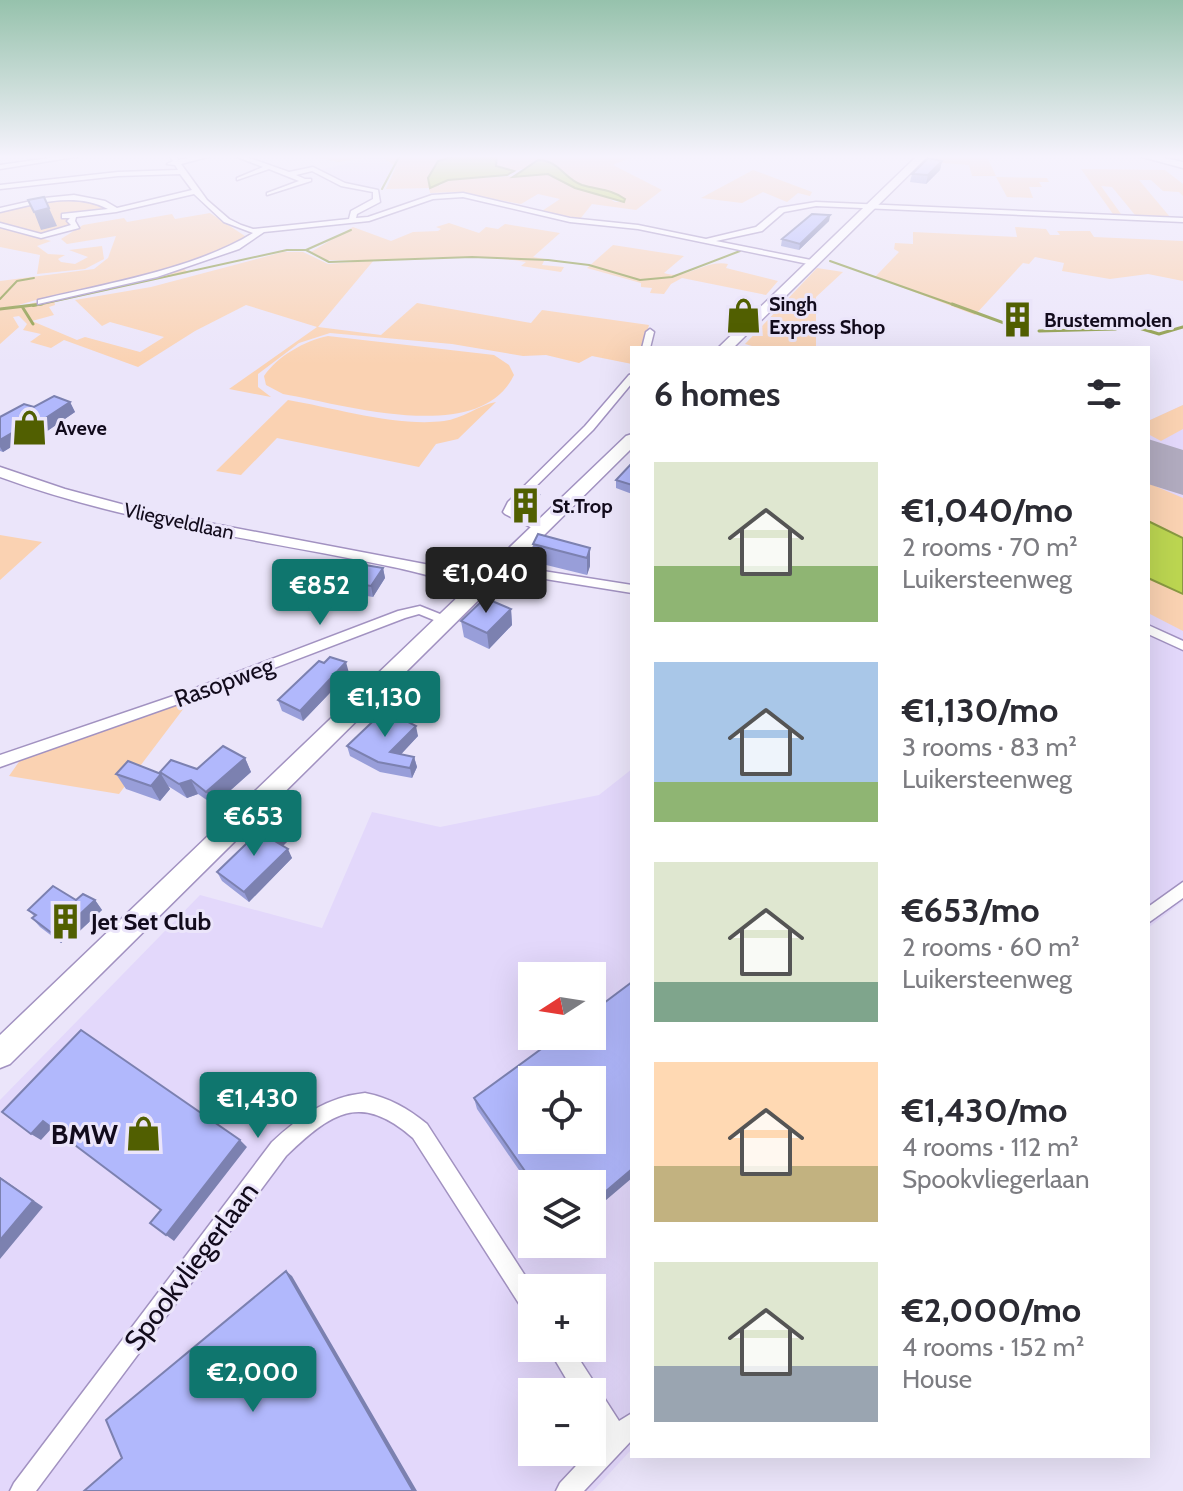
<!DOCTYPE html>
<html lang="en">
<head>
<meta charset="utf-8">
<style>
  :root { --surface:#fff; --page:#f7f7f7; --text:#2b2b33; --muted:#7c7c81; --accent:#0f766e }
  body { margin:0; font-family:Cabin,sans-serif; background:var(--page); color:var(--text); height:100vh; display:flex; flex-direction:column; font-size:30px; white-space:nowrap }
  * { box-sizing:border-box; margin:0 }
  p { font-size:26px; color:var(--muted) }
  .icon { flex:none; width:44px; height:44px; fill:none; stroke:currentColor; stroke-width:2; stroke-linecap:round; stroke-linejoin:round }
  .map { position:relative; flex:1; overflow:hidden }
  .panel { position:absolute; left:630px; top:346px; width:520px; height:1112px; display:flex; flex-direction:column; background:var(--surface); border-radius:0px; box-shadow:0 8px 32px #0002 }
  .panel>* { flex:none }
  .needle { width:52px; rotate:258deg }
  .fabs { position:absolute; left:518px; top:962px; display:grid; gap:16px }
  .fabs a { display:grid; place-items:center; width:88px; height:88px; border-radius:0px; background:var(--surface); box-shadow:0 8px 32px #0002; font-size:40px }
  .price { position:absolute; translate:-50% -68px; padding:0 18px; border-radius:8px; background:var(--accent); color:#fff; font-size:26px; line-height:52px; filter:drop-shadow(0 2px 4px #0008) }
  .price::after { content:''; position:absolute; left:50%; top:48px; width:24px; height:18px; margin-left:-12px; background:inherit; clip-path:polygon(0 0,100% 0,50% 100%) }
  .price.on { background:#222; color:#fff }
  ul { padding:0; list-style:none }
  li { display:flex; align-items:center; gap:24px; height:200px; padding:0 24px }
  li span { display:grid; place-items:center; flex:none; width:224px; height:160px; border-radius:0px; color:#555 }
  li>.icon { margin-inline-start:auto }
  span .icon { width:96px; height:96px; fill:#fffc; stroke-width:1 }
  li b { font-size:34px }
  h2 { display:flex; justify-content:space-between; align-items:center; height:96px; padding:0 24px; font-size:34px }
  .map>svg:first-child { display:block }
  .built { fill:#e3d8fb; fill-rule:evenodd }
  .green { fill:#fad2b2 }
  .water { fill:#bcd651; stroke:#899941; stroke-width:2 }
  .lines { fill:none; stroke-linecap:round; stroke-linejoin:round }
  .stream-far1 { stroke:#899941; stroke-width:2 }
  .stream { stroke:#899941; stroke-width:3 }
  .runway { fill:#b1abbf; fill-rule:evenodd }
  .minor-casing { stroke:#a292c1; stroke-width:3 }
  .secondary-casing { stroke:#a292c1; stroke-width:3 }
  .primary-casing { stroke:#a292c1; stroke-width:3 }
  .minor { fill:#fff; fill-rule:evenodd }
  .secondary { fill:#fff; fill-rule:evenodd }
  .primary { fill:#fff; fill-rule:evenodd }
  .wall { fill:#989ed9 }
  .shaded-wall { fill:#7c81b0 }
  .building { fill:#b1b8fc; stroke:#7c81b0; stroke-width:2; fill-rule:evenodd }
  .labels { text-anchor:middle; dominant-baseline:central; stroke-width:6; stroke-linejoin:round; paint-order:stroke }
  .far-poi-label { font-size:20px; font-weight:bold; fill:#120b1c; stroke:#ebe5fa; text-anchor:start }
  .far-street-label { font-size:20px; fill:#120b1c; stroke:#ebe5fa }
  .street-label { font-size:24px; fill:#120b1c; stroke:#ebe5fa }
  .poi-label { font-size:24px; font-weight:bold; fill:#120b1c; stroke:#ebe5fa; text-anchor:start }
  .near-poi-label { font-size:28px; font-weight:bold; fill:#120b1c; stroke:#ebe5fa; text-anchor:end }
  .near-street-label { font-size:28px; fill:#120b1c; stroke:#ebe5fa }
</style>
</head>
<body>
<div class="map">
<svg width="1183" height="1491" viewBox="0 0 1183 1491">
  <rect width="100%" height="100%" fill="#ebe5fa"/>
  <path class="built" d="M384,155L395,164L379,189L343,183L319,170Z
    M1183,405V901L1148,928V421Z
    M632,769V1449L593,1491H0V1100L200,895L322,928L372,812L440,827L599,795ZM532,976H592V1036H532ZM532,1080H592V1140H532ZM532,1184H592V1244H532ZM532,1288H592V1348H532ZM532,1392H592V1452H532Z"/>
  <path class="green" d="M306,155H459L449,159L439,186L448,180L548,174L575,188L596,191L615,202H624L625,199C610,189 599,190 582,185C564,179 562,165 538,160C526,170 510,175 495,166L497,155H636L613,165L662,190L636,210L592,204L580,219L542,211L560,199L538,194L521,204L454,192L430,193L429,188L386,189L396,167L380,155L338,162Z
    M937,155H986L996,176H972L969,165L930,162Z
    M1081,169L1165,170L1183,184V196L1179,192L1163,191L1151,180H1139L1170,217L1135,215L1112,187L1101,186L1121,214H1113Z
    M753,170L812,192L810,196L798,193L787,202L763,192L742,203L701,198Z
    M996,177L1047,178L1049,182H1039L1042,187H1029L1033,198L1007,197Z
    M83,198L113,210L68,218L73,227C42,238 31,232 0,223V211L52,199Z
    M210,213L248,238C177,279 85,282 10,308L126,283L182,266L188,273L54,300L55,305L49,307L54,315L32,321L77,340L85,337L140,352L164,337L110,322L102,326L75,300L151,287L283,252H303L328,264L367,261L327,260L311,252L353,227L391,241L413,232L438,231L441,229L436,227L449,223L479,233L486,227L498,229L505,224L560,233L533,257L545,259L542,265L564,267L561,272L521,266L526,262C472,253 424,259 374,260L318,327L381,335L417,303L531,323L542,310L649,325L643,348H632V364L592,356L579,363L546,355L523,356L452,344L330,333L299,343L258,374V387L271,397L229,389L317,327L246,305L195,331L138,367L64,340L51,348L30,342L41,334L23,330L27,324L19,316L13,317L19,327L0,344V281L94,269L108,258L116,236L67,244L61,239L83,225L124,218L127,222L172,214L175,219Z
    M0,227L51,241L37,246L48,254L65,255L58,259L61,262L75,264L88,257L69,250L102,246L104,259L85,269L37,274L40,255L0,247Z
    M1015,227L1046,229L1050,235H1060L1057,231H1090L1094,237L1183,241V281L1148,274L1110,279L1062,271L1064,263L1035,257L1029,264L1023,263L975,315L875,277L899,252L894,249L895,243L913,244V232L1017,237Z
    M613,245L684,256L664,273C686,281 705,259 728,264L726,268L778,281L766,295L682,278L671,284L664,294L650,293L652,288L641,287V283L587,268Z
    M817,268L843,272L816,297V348H759L745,344Z
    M328,336L494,355L509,365L514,375C480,447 342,404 283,394L266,385L264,376C278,356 304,341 328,336Z
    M288,400C335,408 397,427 444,421C462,419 479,405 496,402L458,439L436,444L419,467L277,438L241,475L216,471Z
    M1183,405V429L1161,441L1148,434V421Z
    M1148,483L1183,498V631L1148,613Z
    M0,535L42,542L0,580Z
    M190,700L119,794L9,776L23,756Z"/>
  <path class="water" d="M459,155H497L496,166L514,171L507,175L448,180L430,188L428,178L438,161Z
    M538,160C559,160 564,179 582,185C599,190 611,189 625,199L624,202L575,188L548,174L513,177Z
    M1148,521L1183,538V594L1148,578Z"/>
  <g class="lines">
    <path class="stream-far1" d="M382,189L400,155
      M306,250L351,230
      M830,261L957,306
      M0,299L17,281L34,278
      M33,306L287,250H306L329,262L472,257L548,260L589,265L640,280L672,277L740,251"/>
    <path class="stream" d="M952,304L1018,328
      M23,308L33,324
      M0,309L42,304
      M1039,331L1115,329L1129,325L1159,334L1183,327"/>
    <path class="runway" d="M1148,439L1183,450V495L1148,484Z"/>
    <defs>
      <path id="minor" d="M70,155H87L0,169V165Z
        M169,155H175L178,160L203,155H215L181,164L207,200L229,219L241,225L253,229L349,219L351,211L373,199V192L341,186L312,171L296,175L305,179H311V181L267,195V193L299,181L269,169L237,180V178L263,167L232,155H241L289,172L313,167L345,183L378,190L380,202L357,214L356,218L368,217L432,195L463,193L570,218L638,225L706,239L756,227L779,208L816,202L1183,218V222L816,206L784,212L762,231L716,241L816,261V265H813L638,229L570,222L463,197L433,199L369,221L264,232L239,249L157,277L38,304V300C105,284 195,269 253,233L224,222L194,194L116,212L76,217L75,221L79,228L41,238L0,227V223L41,234L71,225L67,221L70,218H62V214L108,209C74,191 35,204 0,212V208L44,198L74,195L105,201L117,208L192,190L180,174L118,176L0,189V185L118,172L178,170L175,165L167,164L173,161Z
        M650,329L654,332L650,348H642L646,332Z
        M632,374V383L593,430L517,505L515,511L544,526V530H536L505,514L503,512L508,502L585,426L629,375Z
        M499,564L632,585V593L495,571L493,568Z
        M420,606L450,618L452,621L446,625L419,614L405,618L198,697L0,767V755L188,691L398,611Z
        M1148,625L1183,641V650L1148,634Z
        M1183,882V898L1148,923V907Z
        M365,1093C390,1098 407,1108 427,1124L533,1288L532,1317L525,1313L413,1138C360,1092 331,1113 286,1156L36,1491H10L14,1483L272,1142C300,1116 327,1097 365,1093Z
        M548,1348H572L619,1421L632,1413V1440L584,1491H556L560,1483L589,1452H592L603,1437L592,1420V1392H574Z"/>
      <path id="secondary" d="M1135,155H1152L1183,162V168Z
        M0,467L65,489L151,512L435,566V558L441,557L499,563L507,568L499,573L442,567L488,581L491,585L482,591C452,583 424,573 393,567C261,539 128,524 0,477Z"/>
      <path id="primary" d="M918,155H929L733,348H718Z
        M632,434V448L10,1064L0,1068V1035L626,436Z"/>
    </defs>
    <use href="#minor" class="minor-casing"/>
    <use href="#secondary" class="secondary-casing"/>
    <use href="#primary" class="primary-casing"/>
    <use href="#minor" class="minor"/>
    <use href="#secondary" class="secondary"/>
    <use href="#primary" class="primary"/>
  </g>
  <path class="wall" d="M942,161L940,170L926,184L910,182L912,174Z
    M830,215L829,221L799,250L781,246L782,239Z
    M70,402L75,412L40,436L34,433L3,452L0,451V417L34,407Z
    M632,463V494L616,488V480Z
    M539,495L540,500L526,513L519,510L518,504Z
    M533,544L590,548V566L587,575L534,562Z
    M383,568L385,578L373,597L325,589L322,578Z
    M511,609L512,625L489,649L464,637L461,621Z
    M324,663L349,673L303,721L282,711L278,700Z
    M412,724L418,736L401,754L414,757L417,767L412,778L380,772L350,756L347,746Z
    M245,758L251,772L214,805L198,794L187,798L168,786L170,789L160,801L126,789L116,774H161L197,769Z
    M284,832L288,841L283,846L292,858L249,902L222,881L217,872Z
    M76,900H95L102,910L70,940L67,938L61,943L40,927L32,918L34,916L28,910Z
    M474,1098L592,1184H532V1189L477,1109Z"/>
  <path class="shaded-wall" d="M942,161L940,170L926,184L928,175Z
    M49,208L57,226L41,230L34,212Z
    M830,215L829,221L799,250L800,244Z
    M70,402L75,412L40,436L35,425Z
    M29,423L34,433L3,452L0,447V440Z
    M539,495L540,500L526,513L525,508Z
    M590,548V566L587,575V558Z
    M383,568L385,578L373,597L371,586Z
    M511,609L512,625L489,649L487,633Z
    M346,662L349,673L303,721L300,711Z
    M411,718L413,728L416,726L418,736L393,763L390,752L408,722Z
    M414,757L417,767L412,778L410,768Z
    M245,758L251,772L214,805L206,792Z
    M161,774L170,789L160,801L151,786Z
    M191,780L198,794L187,798L179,784Z
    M284,832L288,841L278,850L273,840Z
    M288,849L292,858L249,902L244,892Z
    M95,900L102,910L70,940L62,931Z
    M58,929L67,938L61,943L53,934Z
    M43,1121L52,1128L41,1140L31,1134Z
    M240,1140L247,1147L174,1241L166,1235Z
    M632,1169V1178L592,1212V1203Z
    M0,1177L43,1207L0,1259Z
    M286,1271L292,1276L417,1491H413Z"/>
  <path class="building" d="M928,158L942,161L928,175L912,174Z
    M44,197L49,208L34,212L28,200Z
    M812,214L830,215L800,244L782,239Z
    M54,396L70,402L35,425L29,423L0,440V417L24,404L34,407Z
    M632,463V485L616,480Z
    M529,492L539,495L525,508L518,504Z
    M538,534L590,548L587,558L533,544Z
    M335,560L383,568L371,586L322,578Z
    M485,598L511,609L487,633L461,621Z
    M330,657L346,662L300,711L278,700L319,661L324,663Z
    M388,707L411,718L408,722L416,726L390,752L414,757L410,768L378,762L347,746Z
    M223,746L245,758L206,792L191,780L179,784L160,772L171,760L197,769Z
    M128,761L161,774L151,786L116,774Z
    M270,821L284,832L273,840L288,849L244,892L217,872Z
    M53,886L76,900L83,894L95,900L62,931L58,929L53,934L32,918L36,915L28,910Z
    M632,982V1169L592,1203V1184H534L474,1098L559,1036H592V1012ZM532,1080H592V1140H532Z
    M81,1030L240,1140L166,1235L150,1223L161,1210L43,1121L31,1134L2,1112Z
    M0,1178L33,1201L0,1240Z
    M286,1271L413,1491H84L122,1458L106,1420Z"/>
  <linearGradient id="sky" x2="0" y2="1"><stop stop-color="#96c2ac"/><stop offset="0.43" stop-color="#f6f3fd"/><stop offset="1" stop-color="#f6f3fd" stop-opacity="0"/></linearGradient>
  <rect width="1183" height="364" fill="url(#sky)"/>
  <defs>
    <symbol id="shop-bare" viewBox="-9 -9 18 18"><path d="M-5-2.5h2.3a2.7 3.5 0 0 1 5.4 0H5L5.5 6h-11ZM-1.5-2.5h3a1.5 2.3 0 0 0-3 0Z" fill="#515f01" stroke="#ebe5fa" stroke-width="2.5" paint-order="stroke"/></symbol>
    <symbol id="building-bare" viewBox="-9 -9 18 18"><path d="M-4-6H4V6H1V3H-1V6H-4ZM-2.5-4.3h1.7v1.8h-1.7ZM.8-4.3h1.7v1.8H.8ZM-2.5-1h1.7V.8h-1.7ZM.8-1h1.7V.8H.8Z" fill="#515f01" stroke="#ebe5fa" stroke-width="2.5" paint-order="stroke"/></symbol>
  </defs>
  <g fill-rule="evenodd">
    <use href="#shop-bare" x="718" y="290" width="51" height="51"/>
    <use href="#building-bare" x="992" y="294" width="51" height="51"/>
    <use href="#shop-bare" x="4" y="402" width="51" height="51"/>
    <use href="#building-bare" x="500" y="480" width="51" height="51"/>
    <use href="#building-bare" x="40" y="896" width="51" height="51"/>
    <use href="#shop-bare" x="118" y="1108" width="51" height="51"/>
  </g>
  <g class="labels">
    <g class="far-poi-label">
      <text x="769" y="304">Singh<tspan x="769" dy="23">Express Shop</tspan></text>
      <text x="1044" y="320">Brustemmolen</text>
      <text x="55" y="428">Aveve</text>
      <text x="552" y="506">St.Trop</text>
    </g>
    <g class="far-street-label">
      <text transform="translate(179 521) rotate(12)">Vliegveldlaan</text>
    </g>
    <g class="street-label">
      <text transform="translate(224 682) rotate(-20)">Rasopweg</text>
    </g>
    <g class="poi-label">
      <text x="91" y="921">Jet Set Club</text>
    </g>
    <g class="near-poi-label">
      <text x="118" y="1134">BMW</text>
    </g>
    <g class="near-street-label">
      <text transform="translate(191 1266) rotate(-53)">Spookvliegerlaan</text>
    </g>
  </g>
</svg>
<div class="fabs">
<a><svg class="needle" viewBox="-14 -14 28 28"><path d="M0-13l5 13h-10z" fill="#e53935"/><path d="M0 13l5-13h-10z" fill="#7c7c81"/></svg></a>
<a><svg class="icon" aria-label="locate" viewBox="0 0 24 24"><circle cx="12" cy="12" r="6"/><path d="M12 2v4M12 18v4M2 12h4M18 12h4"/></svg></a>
<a><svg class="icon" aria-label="layers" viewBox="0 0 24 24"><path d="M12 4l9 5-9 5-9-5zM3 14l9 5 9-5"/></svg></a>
<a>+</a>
<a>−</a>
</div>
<b class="price on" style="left:486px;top:615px">€1,040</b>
<b class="price" style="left:320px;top:627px">€852</b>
<b class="price" style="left:385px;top:739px">€1,130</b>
<b class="price" style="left:254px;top:858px">€653</b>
<b class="price" style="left:258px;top:1140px">€1,430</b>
<b class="price" style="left:253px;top:1414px">€2,000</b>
<section class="panel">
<h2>6 homes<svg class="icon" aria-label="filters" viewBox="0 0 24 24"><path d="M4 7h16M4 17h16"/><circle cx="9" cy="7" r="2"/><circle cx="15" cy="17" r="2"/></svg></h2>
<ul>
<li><span style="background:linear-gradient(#dfe7d0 65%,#8fb573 0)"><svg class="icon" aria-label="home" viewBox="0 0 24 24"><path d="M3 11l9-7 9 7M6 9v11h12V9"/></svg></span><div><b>€1,040/mo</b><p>2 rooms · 70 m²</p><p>Luikersteenweg</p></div></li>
<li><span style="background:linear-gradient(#a9c7e8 75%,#8fb573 0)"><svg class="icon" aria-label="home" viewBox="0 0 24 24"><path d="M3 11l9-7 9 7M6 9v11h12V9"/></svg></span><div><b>€1,130/mo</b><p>3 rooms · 83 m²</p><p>Luikersteenweg</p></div></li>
<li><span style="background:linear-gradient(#dfe7d0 75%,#7fa58c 0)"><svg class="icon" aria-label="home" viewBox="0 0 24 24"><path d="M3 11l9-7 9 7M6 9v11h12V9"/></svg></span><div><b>€653/mo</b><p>2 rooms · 60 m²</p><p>Luikersteenweg</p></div></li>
<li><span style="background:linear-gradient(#ffd9b3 65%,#c2b280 0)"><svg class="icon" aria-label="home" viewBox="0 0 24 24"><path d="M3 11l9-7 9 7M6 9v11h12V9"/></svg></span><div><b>€1,430/mo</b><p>4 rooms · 112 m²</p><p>Spookvliegerlaan</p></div></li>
<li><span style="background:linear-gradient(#dfe7d0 65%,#9aa5b1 0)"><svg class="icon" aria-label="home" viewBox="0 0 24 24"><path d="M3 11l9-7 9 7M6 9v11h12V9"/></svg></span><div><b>€2,000/mo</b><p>4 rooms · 152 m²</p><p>House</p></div></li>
</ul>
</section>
</div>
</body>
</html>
